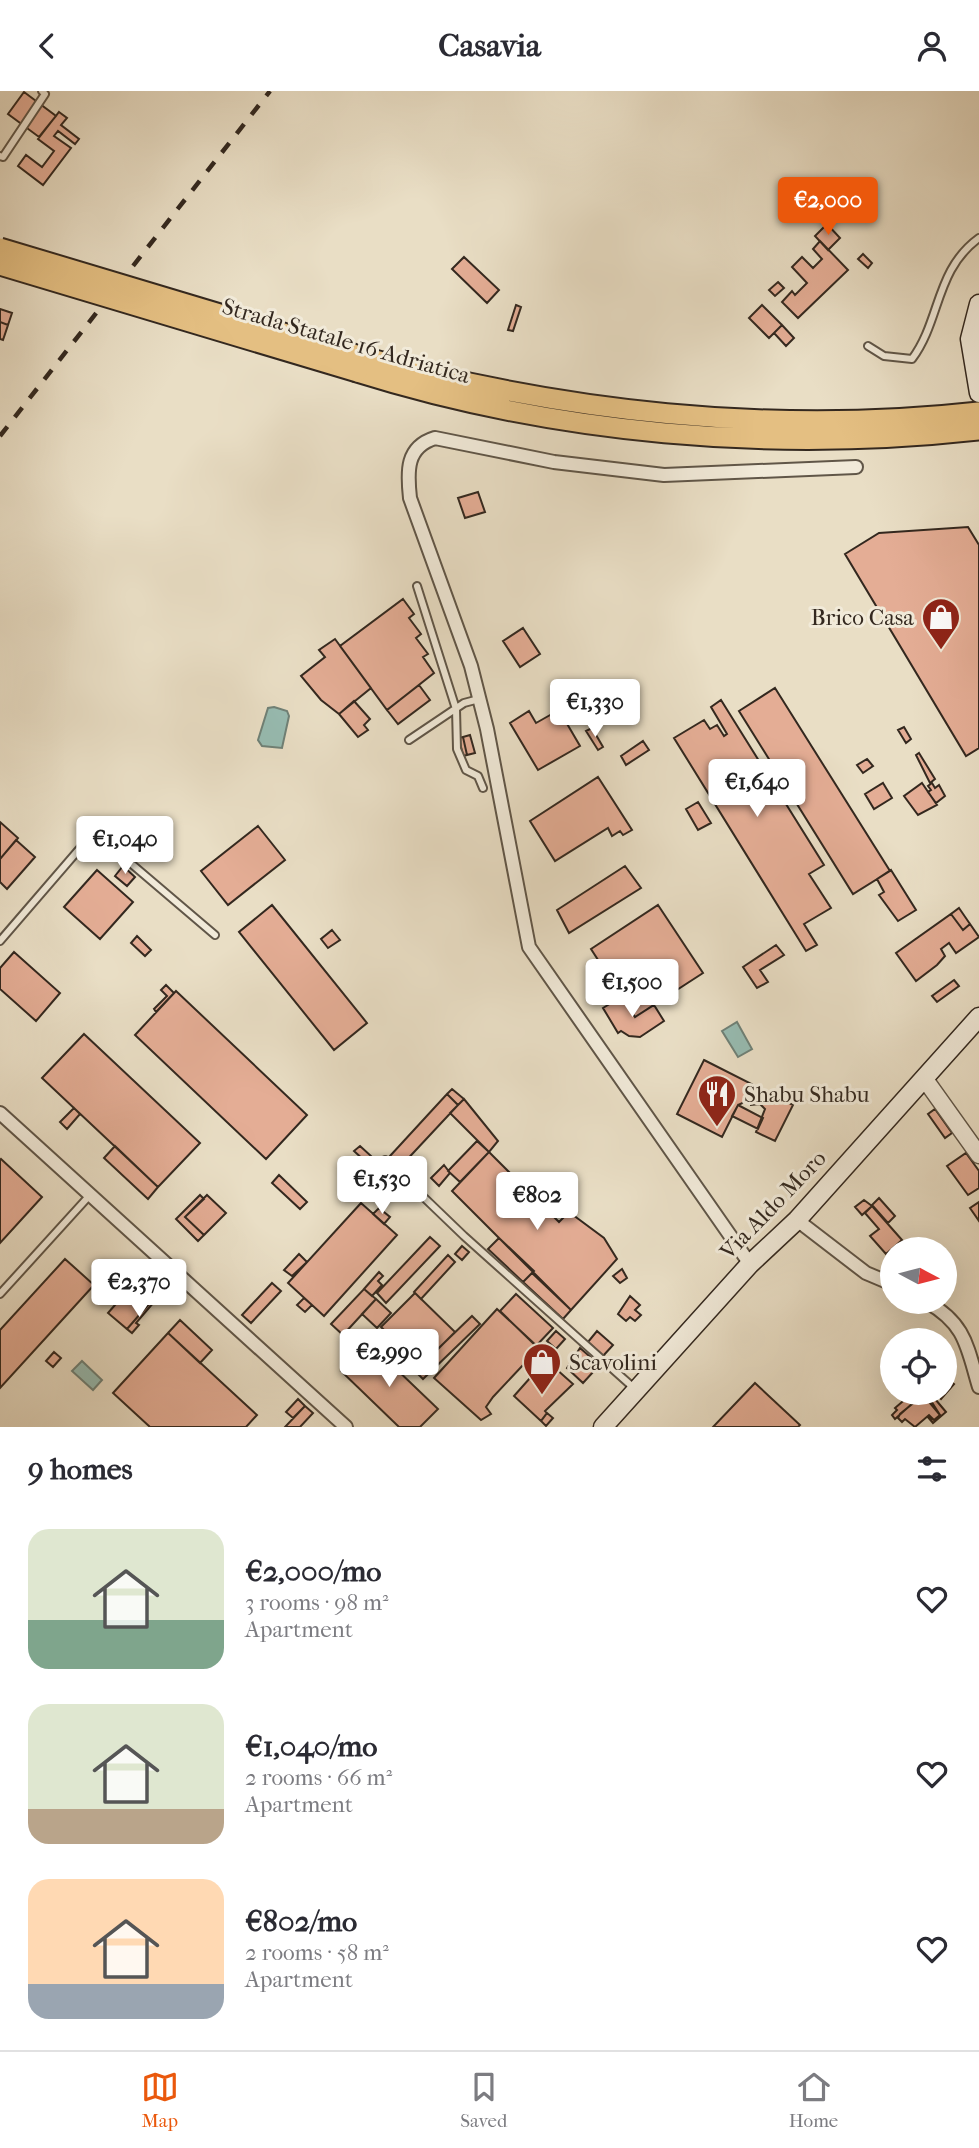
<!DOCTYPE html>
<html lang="en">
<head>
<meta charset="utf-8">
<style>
  :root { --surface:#fff; --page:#f7f7f7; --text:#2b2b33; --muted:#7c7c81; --line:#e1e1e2; --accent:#ea580c }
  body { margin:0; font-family:"IM FELL French Canon",serif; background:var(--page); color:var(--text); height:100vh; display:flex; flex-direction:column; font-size:26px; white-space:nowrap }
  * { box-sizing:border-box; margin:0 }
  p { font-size:23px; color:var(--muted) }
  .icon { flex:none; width:38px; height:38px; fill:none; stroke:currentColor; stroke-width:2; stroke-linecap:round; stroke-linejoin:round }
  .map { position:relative; height:1336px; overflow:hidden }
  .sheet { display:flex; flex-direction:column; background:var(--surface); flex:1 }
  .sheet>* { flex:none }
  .needle { width:46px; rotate:97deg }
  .controls { position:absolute; left:880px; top:1146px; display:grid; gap:14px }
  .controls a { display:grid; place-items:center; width:77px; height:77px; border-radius:50%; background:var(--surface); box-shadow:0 7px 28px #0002; font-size:35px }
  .price { position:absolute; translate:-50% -60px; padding:0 16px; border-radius:7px; background:#fff; color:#222; font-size:23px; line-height:46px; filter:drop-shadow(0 2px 4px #0008) }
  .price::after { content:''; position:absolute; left:50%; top:42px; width:21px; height:16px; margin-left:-10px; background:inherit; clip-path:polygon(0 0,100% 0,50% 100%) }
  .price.selected { background:var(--accent); color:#fff }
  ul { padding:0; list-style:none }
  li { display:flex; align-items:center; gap:21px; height:175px; padding:0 28px }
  li span { display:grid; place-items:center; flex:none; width:196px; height:140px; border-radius:21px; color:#555 }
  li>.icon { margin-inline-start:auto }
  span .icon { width:84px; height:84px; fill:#fffc; stroke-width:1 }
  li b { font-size:30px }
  h2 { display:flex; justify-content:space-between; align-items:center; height:84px; padding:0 28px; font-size:30px }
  header { display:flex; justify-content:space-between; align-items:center; height:91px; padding:0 28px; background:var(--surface); font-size:32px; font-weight:700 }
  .tab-bar { display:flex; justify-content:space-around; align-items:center; height:98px; border-top:2px solid var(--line); background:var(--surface); font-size:19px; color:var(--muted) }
  .tab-bar a { display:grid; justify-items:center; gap:4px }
  .tab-bar .selected { color:var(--accent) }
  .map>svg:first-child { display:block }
  .water { fill:#97bcb2; stroke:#6f8177; stroke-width:2 }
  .building { fill:#e4ad95; stroke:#33281f; stroke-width:2 }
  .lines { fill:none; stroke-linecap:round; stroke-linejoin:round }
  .service-casing { stroke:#605648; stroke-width:10 }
  .minor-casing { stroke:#605648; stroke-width:16 }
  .tertiary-casing { stroke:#605648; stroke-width:19 }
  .secondary-casing { stroke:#33281f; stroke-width:21 }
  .trunk-casing { stroke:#33281f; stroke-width:23 }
  .service { stroke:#f1ead9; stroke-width:6 }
  .minor { stroke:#f1ead9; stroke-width:12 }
  .tertiary { stroke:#f1ead9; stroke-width:16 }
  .secondary { stroke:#f1ead9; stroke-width:18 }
  .trunk { stroke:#e4bf82; stroke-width:19 }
  .rail { stroke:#33281f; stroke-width:4.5; stroke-dasharray:12 12; stroke-linecap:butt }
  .trunk-bridge-casing { stroke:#33281f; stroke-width:23; stroke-linecap:butt }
  .trunk-bridge { stroke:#e4bf82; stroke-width:19 }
  .labels { text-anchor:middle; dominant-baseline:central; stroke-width:6; stroke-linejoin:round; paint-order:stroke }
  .street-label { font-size:23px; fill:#33281f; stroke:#f1ead9 }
  .poi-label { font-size:23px; fill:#33281f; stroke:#f1ead9; text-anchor:start }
</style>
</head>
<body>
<header><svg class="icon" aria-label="back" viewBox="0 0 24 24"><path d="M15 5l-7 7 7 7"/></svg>Casavia<svg class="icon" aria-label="person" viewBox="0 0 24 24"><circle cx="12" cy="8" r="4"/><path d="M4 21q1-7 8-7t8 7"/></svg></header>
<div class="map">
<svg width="979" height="1336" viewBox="0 0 979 1336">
  <rect width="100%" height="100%" fill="#e9dec5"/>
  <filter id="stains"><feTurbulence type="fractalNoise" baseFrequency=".00286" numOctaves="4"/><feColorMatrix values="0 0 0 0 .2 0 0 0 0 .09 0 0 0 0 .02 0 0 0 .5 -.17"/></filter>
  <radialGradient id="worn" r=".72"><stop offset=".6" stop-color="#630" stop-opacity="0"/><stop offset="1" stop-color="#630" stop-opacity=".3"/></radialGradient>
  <path class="water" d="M274,616L287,620L289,625L282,657L262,655L258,649L268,617Z
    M737,931L752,958L738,966L722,940Z
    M82,1270L102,1289L93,1299L72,1280Z"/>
  <path class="building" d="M24,1L56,25L39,46L8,23Z
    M59,21L67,27L61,34L79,48L75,53L58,40L54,45L71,57L43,94L18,75L26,64L42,76L54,60L38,48Z
    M827,133L840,147L828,159L815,145Z
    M820,150L848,179L798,227L782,211L792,200L795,204L807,192L792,176L802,166L813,177L822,168L813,158Z
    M863,163L872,172L868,177L858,168Z
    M464,166L499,199L487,212L452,178Z
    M778,191L784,197L775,205L769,199Z
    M516,214L521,216L513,240L508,239Z
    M762,214L782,234L769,247L749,227Z
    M0,218L12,222L8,234L0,231Z
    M0,231L8,234L3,249L0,248Z
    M782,234L794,247L786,255L774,242Z
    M478,401L485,421L465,427L458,407Z
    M968,436L979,454V657L966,665L845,463L879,442Z
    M403,508L414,523L409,527L421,543L416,547L428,563L423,566L434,582L387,619L340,555Z
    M523,537L540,563L520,576L503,550Z
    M335,548L371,597L339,623L321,609L301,585L325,566L319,559Z
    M419,594L430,609L398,633L387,619Z
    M775,597L890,780L853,803L739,620Z
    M721,609L824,774L809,783L831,817L804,833L817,854L806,860L674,647L704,629L710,638L717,634L724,645L727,643L711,616Z
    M354,610L370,628L364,634L368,639L358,646L339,623Z
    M559,619L580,655L538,679L510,632L529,620L536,632Z
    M904,636L911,648L906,652L898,639Z
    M592,637L603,656L598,659L586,640Z
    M470,644L475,662L467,664L463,646Z
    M463,646L467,664L463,665L459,647Z
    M643,650L649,659L626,674L621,665Z
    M919,662L935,688L930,692L916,664Z
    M867,668L873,675L863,682L857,674Z
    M598,686L632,739L623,744L620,740L612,745L608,737L555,770L530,730Z
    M883,692L892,707L874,718L865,703Z
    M922,692L937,714L918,724L904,705Z
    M932,692L935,697L939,694L945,705L936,712L928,701L931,699L928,695Z
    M698,711L711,732L698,739L686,718Z
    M0,731L18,747L0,768Z
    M258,735L285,769L228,814L201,780Z
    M16,749L35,766L7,798L0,791V768Z
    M123,775L135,786L127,795L115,785Z
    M625,775L641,797L569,842L557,819Z
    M97,779L133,811L100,848L64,816Z
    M891,779L916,819L898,830L879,804L884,801L877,788Z
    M272,814L367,932L334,959L239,841Z
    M658,814L703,882L635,926L591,858Z
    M959,817L970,833L963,839L951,823Z
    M951,823L963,839L970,833L979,846L956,862L949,852L941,858L945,865L937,874L916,890L896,862Z
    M332,839L340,849L328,857L321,848Z
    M137,845L151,859L145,865L131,852Z
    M776,854L784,864L760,879L768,891L757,897L743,876Z
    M14,861L60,902L36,930L0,898V877Z
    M954,889L959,895L937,911L932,905Z
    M166,894L174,902L156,921L154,918L167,905L161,899Z
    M176,900L307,1024L266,1068L135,944Z
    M621,906L635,926L654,914L664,930L640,946L629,945L621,940L618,942L603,917Z
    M84,943L200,1052L158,1096L42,987Z
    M704,969L793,1014L775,1050L756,1041L765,1018L760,1013L751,1014V1008L738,1014L722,1046L677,1023Z
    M452,998L464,1008L458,1014L447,1003Z
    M447,1003L458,1014L401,1075L390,1065Z
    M464,1008L498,1050L489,1061L450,1022Z
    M738,1014L763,1027L758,1038L732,1025Z
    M74,1017L80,1023L67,1038L60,1031Z
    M935,1018L952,1042L945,1047L928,1023Z
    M477,1050L489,1061L460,1091L448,1080Z
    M115,1055L158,1096L148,1108L104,1067Z
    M360,1055L371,1065L366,1071L354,1060Z
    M489,1061L559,1131L569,1121L604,1147L617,1168L571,1219L452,1100Z
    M966,1062L979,1080V1097L968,1104L947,1075Z
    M1,1068L42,1106L0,1152V1069Z
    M380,1074L389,1082L366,1106L358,1099Z
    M444,1074L450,1082L439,1095L431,1087Z
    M279,1084L307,1111L300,1118L272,1092Z
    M200,1104L204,1108L185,1126L204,1144L198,1150L176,1128Z
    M207,1104L226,1122L204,1144L185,1126Z
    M879,1107L895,1125L888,1132L872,1114Z
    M864,1109L872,1115L862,1124L855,1116Z
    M979,1111V1130L970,1117Z
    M361,1112L397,1144L324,1225L288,1192Z
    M872,1115L902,1149L886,1163L870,1145L879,1138L865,1122Z
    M379,1117L390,1126L384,1133L373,1123Z
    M430,1146L440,1155L386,1212L377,1202Z
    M499,1147L534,1180L523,1191L488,1158Z
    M902,1149L905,1152L892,1158L889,1166L886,1163Z
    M462,1155L469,1161L462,1169L455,1163Z
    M299,1163L307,1171L292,1185L284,1179Z
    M448,1164L455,1171L421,1208L414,1201Z
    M65,1168L94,1194L0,1297V1239Z
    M622,1178L627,1187L620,1192L613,1185Z
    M379,1181L383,1185L378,1190L382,1194L372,1205L364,1198Z
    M532,1182L571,1219L563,1228L523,1191Z
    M272,1192L281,1200L251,1232L242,1224Z
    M133,1193L152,1209L148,1214L129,1198Z
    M129,1198L148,1214L127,1238L108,1222Z
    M364,1198L376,1208L343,1244L331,1233Z
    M415,1202L455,1241L421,1275L381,1236Z
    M516,1203L553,1237L536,1255L500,1220Z
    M630,1205L640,1214L635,1219L641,1224L635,1230L630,1226L626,1230L618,1223Z
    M304,1207L312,1214L305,1221L297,1214Z
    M376,1208L391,1222L377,1237L362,1223Z
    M152,1209L154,1211L136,1232L139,1234L132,1242L127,1238Z
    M497,1218L539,1257L493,1306L486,1316L491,1323L481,1329L434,1287Z
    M472,1225L480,1233L423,1288L415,1280Z
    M180,1229L212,1259L200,1272L168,1242Z
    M556,1240L565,1248L556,1258L547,1250Z
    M597,1240L613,1254L603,1265L588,1251Z
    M168,1242L257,1324L246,1336H150L113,1302Z
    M368,1251L438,1318L420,1336H399L341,1280Z
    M580,1257L595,1270L590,1276L594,1280L583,1292L567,1277Z
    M54,1261L61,1267L53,1276L46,1270Z
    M546,1269L573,1293L545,1320L547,1322L541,1330L514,1305Z
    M948,1288L954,1293L941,1308L935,1302H945Z
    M755,1292L800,1334L798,1336H713Z
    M930,1302L946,1321L933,1332L927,1325L934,1329L940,1324L929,1311Z
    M909,1305L914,1311L895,1328L892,1324L897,1319L895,1317Z
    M922,1305L924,1307L928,1305L940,1324L934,1329L929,1324L915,1336L905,1328L902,1331L898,1327L900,1323Z
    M298,1308L305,1315L293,1327L286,1321Z
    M305,1315L313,1322L300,1336H285Z
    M547,1322L553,1327L546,1335L541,1330Z"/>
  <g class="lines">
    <defs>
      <path id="service" d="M0,65L3,66L45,3L42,0
        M868,255L884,265L912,268C941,229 935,179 979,147
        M417,495L456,618L457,658L466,679L478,685L483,697
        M409,649L464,612L479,608
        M0,850L94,741L215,844
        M385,1069L464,1145L635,1298
        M0,1203L90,1104"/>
      <path id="minor" d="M0,1022L346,1336
        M797,1129L866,1182L892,1193
        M750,1173L529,856L487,638L471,575L410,407C407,380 406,356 435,347L554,371L664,384L856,376
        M927,1211C966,1233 967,1256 979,1296"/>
      <path id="tertiary" d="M924,987L979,1064"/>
      <path id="secondary" d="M979,213L970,248L979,302
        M603,1336L750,1173L797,1129L979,926"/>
      <path id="trunk" d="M360,265C560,321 772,344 979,321
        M357,281C555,343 772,362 979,339"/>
    </defs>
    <use href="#service" class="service-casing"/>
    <use href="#minor" class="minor-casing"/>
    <use href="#tertiary" class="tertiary-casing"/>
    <use href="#secondary" class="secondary-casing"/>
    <use href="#trunk" class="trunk-casing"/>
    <use href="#service" class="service"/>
    <use href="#minor" class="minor"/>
    <use href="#tertiary" class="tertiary"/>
    <use href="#secondary" class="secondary"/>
    <use href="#trunk" class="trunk"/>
    <path class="rail" d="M0,345L270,0"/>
    <defs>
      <path id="trunk-bridge" d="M0,157L360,265
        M0,174L357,281"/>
    </defs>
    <use href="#trunk-bridge" class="trunk-bridge-casing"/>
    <use href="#trunk-bridge" class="trunk-bridge"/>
  </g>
  <defs>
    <symbol id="shop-pin" viewBox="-11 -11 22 30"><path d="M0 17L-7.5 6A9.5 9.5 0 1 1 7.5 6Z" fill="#8f2418" stroke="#f1ead9"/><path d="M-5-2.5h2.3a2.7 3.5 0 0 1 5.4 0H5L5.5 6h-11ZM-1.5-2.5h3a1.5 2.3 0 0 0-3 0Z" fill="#fff"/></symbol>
    <symbol id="restaurant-pin" viewBox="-11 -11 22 30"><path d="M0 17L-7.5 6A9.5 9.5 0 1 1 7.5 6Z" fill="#8f2418" stroke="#f1ead9"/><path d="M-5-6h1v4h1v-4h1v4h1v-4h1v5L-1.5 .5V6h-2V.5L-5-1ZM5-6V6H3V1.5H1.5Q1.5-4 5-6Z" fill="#fff"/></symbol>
  </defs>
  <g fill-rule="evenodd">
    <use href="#shop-pin" x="919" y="504" width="44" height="60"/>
    <use href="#restaurant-pin" x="695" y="981" width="44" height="60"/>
    <use href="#shop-pin" x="520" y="1249" width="44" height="60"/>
  </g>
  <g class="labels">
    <g class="street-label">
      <text transform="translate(346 250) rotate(16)">Strada Statale 16 Adriatica</text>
      <text transform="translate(773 1114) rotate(-46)">Via Aldo Moro</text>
    </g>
    <g class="poi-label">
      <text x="914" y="526" text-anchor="end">Brico Casa</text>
      <text x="744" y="1003">Shabu Shabu</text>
      <text x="569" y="1271">Scavolini</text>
    </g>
  </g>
  <rect width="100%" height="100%" filter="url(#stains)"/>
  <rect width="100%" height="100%" fill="url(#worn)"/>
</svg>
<div class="controls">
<a><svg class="needle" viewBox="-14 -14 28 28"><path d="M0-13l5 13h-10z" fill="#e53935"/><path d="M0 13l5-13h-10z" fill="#7c7c81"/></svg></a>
<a><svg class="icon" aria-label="locate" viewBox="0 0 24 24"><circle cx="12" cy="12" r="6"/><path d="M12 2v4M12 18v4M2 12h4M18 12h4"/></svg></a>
</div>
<b class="price selected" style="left:828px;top:146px">€2,000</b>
<b class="price" style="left:595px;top:648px">€1,330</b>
<b class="price" style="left:757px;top:728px">€1,640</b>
<b class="price" style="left:125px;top:785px">€1,040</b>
<b class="price" style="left:632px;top:928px">€1,500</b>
<b class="price" style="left:382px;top:1125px">€1,530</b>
<b class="price" style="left:537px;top:1141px">€802</b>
<b class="price" style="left:139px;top:1228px">€2,370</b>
<b class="price" style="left:389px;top:1298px">€2,990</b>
</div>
<section class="sheet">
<h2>9 homes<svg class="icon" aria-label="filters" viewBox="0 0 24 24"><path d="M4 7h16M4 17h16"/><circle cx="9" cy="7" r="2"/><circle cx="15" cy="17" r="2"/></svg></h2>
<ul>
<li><span style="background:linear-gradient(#dfe7d0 65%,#7fa58c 0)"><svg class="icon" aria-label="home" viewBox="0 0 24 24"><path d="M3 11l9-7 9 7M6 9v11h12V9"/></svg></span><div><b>€2,000/mo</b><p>3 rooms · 98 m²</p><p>Apartment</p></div><svg class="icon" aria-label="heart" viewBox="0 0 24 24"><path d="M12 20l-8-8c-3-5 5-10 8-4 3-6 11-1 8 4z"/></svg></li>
<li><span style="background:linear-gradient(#dfe7d0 75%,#b9a48a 0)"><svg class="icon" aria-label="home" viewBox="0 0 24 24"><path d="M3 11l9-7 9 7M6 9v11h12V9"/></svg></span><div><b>€1,040/mo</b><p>2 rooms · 66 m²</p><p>Apartment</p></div><svg class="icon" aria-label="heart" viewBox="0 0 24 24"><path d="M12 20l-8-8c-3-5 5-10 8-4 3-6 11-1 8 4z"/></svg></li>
<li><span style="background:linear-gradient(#ffd9b3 75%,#9aa5b1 0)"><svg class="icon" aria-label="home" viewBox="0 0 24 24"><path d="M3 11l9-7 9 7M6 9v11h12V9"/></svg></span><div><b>€802/mo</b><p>2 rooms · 58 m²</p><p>Apartment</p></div><svg class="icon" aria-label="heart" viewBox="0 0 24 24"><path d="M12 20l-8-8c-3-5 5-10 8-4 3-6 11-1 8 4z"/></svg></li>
</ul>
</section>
<nav class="tab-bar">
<a class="selected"><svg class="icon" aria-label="map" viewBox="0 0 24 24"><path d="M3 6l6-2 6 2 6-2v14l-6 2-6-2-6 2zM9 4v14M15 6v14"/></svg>Map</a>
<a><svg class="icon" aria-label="saved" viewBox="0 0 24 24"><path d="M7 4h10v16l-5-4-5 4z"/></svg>Saved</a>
<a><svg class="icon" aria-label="home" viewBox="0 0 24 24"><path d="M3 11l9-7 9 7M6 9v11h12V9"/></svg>Home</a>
</nav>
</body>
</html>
